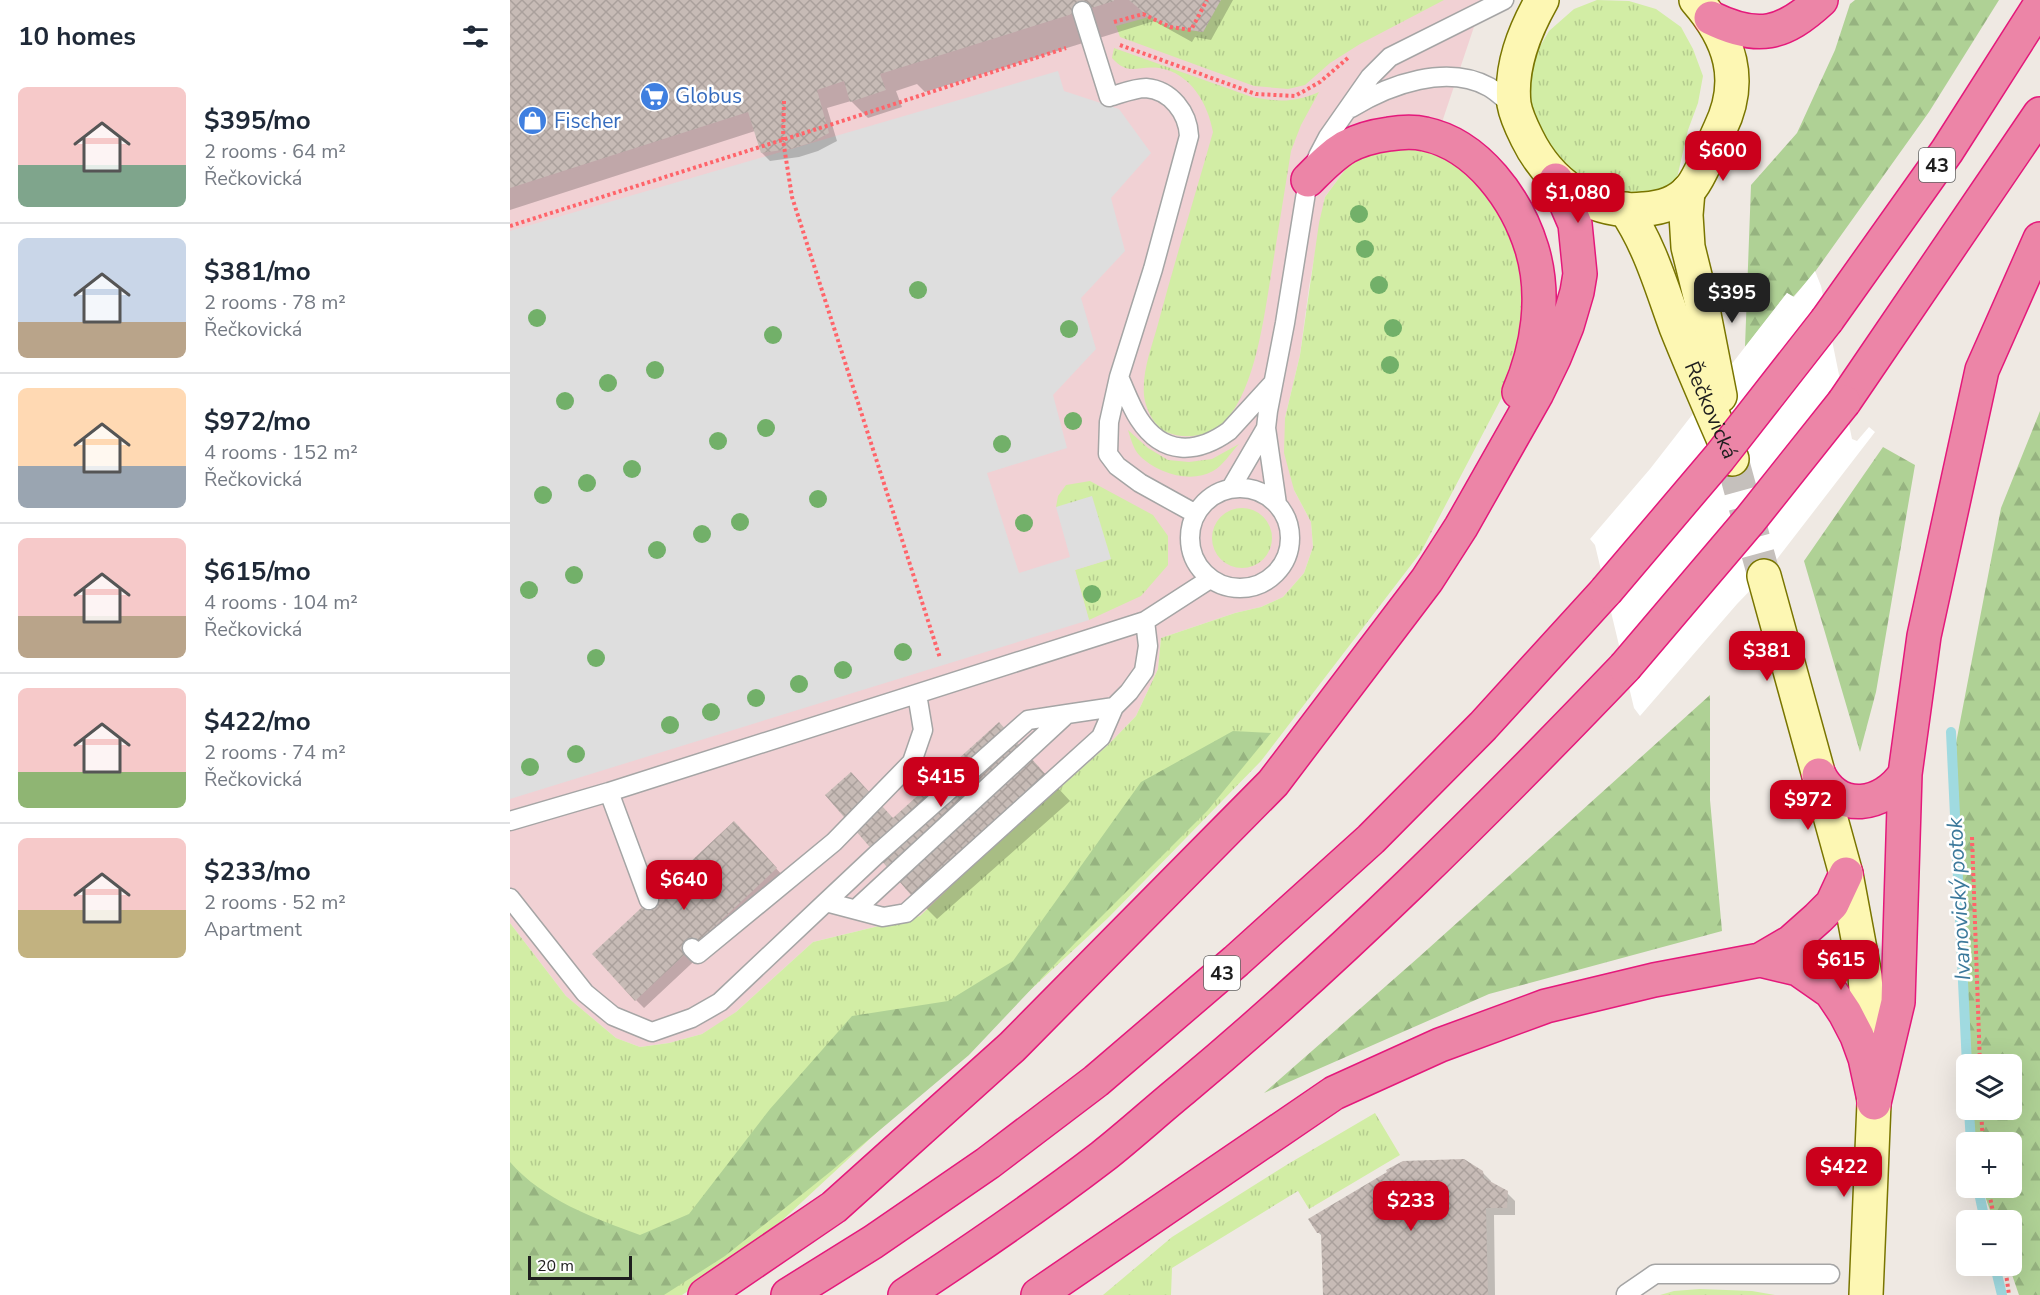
<!DOCTYPE html>
<html lang="en">
<head>
<meta charset="utf-8">
<style>
  :root { --surface:#fff; --page:#f6f6f7; --text:#1f2937; --muted:#747a83; --line:#e0e1e3; --accent:#cb001c }
  body { margin:0; font-family:"Nunito Sans",sans-serif; background:var(--page); color:var(--text); height:100vh; display:flex; flex-direction:column; font-size:22px; white-space:nowrap }
  * { box-sizing:border-box; margin:0 }
  p { font-size:20px; color:var(--muted) }
  .icon { flex:none; width:33px; height:33px; fill:none; stroke:currentColor; stroke-width:2; stroke-linecap:round; stroke-linejoin:round }
  .map { position:relative; flex:1; overflow:hidden }
  .side { display:flex; flex-direction:column; background:var(--surface); width:510px }
  .side>* { flex:none }
  .fabs { position:absolute; left:1446px; top:1054px; display:grid; gap:12px }
  .fabs a { display:grid; place-items:center; width:66px; height:66px; border-radius:9px; background:var(--surface); box-shadow:0 6px 24px #0002; font-size:30px }
  .scale { position:absolute; left:18px; bottom:15px; width:104px; box-sizing:border-box; padding-left:6px; border:3px solid #1e1e1e; border-top:0; font-size:16px; line-height:21px; white-space:nowrap; color:#1e1e1e; -webkit-text-stroke:4px #fff; paint-order:stroke }
  .price { position:absolute; translate:-50% -51px; padding:0 14px; border-radius:12px; background:var(--accent); color:#fff; font-size:20px; line-height:39px; filter:drop-shadow(0 2px 3px #0008) }
  .price::after { content:''; position:absolute; left:50%; top:36px; width:18px; height:14px; margin-left:-9px; background:inherit; clip-path:polygon(0 0,100% 0,50% 100%) }
  .price.active { background:#222; color:#fff }
  ul { padding:0; list-style:none }
  li { display:flex; align-items:center; gap:18px; height:150px; padding:0 18px }
  li+li { border-top:2px solid var(--line) }
  li span { display:grid; place-items:center; flex:none; width:168px; height:120px; border-radius:9px; color:#555 }
  li>.icon { margin-inline-start:auto }
  span .icon { width:72px; height:72px; fill:#fffc; stroke-width:1 }
  li b { font-size:26px }
  h2 { display:flex; justify-content:space-between; align-items:center; height:72px; padding:0 18px; font-size:26px }
  main { display:flex; flex:1; min-height:0 }
  .map>svg:first-child { display:block }
  .commercial { fill:#f1d1d4 }
  .grass { fill:url(#grass-tufts) }
  .forest { fill:url(#forest-firs) }
  .parking { fill:#dedede }
  .pier { fill:#fff }
  .shadow { fill:#0003 }
  .lines { fill:none; stroke-linecap:round; stroke-linejoin:round }
  .stream { stroke:#a0dae0; stroke-width:10 }
  .building { fill:url(#building-cross-hatch) }
  .secondary-tunnel { stroke:#c5c0bc; stroke-width:33; stroke-dasharray:33 16; stroke-linecap:butt }
  .lane-casing { stroke:#a5a5a5; stroke-width:21 }
  .secondary-casing { stroke:#797500; stroke-width:36 }
  .highway-casing { stroke:#e4197b; stroke-width:36 }
  .path { stroke:#ff646a; stroke-width:4; stroke-dasharray:3 3; stroke-linecap:butt }
  .lane { stroke:#fff; stroke-width:18 }
  .secondary { stroke:#fdf7b3; stroke-width:33 }
  .highway { stroke:#ec85a7; stroke-width:33 }
  .highway-bridge-casing { stroke:#e4197b; stroke-width:36; stroke-linecap:butt }
  .highway-bridge { stroke:#ec85a7; stroke-width:33 }
  .tree { fill:#72b069 }
  .labels { text-anchor:middle; dominant-baseline:central; stroke-width:5; stroke-linejoin:round; paint-order:stroke }
  .shield { fill:#fff; stroke:#626262; stroke-width:1.5 }
  .shield-label { font-size:20px; font-weight:bold; fill:#1e1e1e }
  .shop-label { font-size:21px; fill:#366cbe; stroke:#fff; text-anchor:start }
  .street-label { font-size:21px; fill:#1e1e1e; stroke:#fff }
  .water-label { font-size:22px; font-style:italic; fill:#3c799b; stroke:#fff }
</style>
</head>
<body>
<main>
<section class="side">
<h2>10 homes<svg class="icon" aria-label="filters" viewBox="0 0 24 24"><path d="M4 7h16M4 17h16"/><circle cx="9" cy="7" r="2"/><circle cx="15" cy="17" r="2"/></svg></h2>
<ul>
<li><span style="background:linear-gradient(#f6c9c9 65%,#7fa58c 0)"><svg class="icon" aria-label="home" viewBox="0 0 24 24"><path d="M3 11l9-7 9 7M6 9v11h12V9"/></svg></span><div><b>$395/mo</b><p>2 rooms · 64 m²</p><p>Řečkovická</p></div></li>
<li><span style="background:linear-gradient(#c9d6e8 70%,#b9a48a 0)"><svg class="icon" aria-label="home" viewBox="0 0 24 24"><path d="M3 11l9-7 9 7M6 9v11h12V9"/></svg></span><div><b>$381/mo</b><p>2 rooms · 78 m²</p><p>Řečkovická</p></div></li>
<li><span style="background:linear-gradient(#ffd9b3 65%,#9aa5b1 0)"><svg class="icon" aria-label="home" viewBox="0 0 24 24"><path d="M3 11l9-7 9 7M6 9v11h12V9"/></svg></span><div><b>$972/mo</b><p>4 rooms · 152 m²</p><p>Řečkovická</p></div></li>
<li><span style="background:linear-gradient(#f6c9c9 65%,#b9a48a 0)"><svg class="icon" aria-label="home" viewBox="0 0 24 24"><path d="M3 11l9-7 9 7M6 9v11h12V9"/></svg></span><div><b>$615/mo</b><p>4 rooms · 104 m²</p><p>Řečkovická</p></div></li>
<li><span style="background:linear-gradient(#f6c9c9 70%,#8fb573 0)"><svg class="icon" aria-label="home" viewBox="0 0 24 24"><path d="M3 11l9-7 9 7M6 9v11h12V9"/></svg></span><div><b>$422/mo</b><p>2 rooms · 74 m²</p><p>Řečkovická</p></div></li>
<li><span style="background:linear-gradient(#f6c9c9 60%,#c2b280 0)"><svg class="icon" aria-label="home" viewBox="0 0 24 24"><path d="M3 11l9-7 9 7M6 9v11h12V9"/></svg></span><div><b>$233/mo</b><p>2 rooms · 52 m²</p><p>Apartment</p></div></li>
</ul>
</section>
<div class="map">
<svg width="1530" height="1295" viewBox="0 0 1530 1295">
  <defs>
    <pattern id="grass-tufts" width="24" height="20" patternUnits="userSpaceOnUse" patternTransform="scale(1.5)"><rect width="24" height="20" fill="#d2eda5"/><path d="M3 7l-1-3M5 7V3M7 7l1-3M15 17l-1-3M17 17v-4M19 17l1-3" fill="none" stroke="#b4cb8e"/></pattern>
    <pattern id="forest-firs" width="22" height="20" patternUnits="userSpaceOnUse" patternTransform="scale(1.5)"><rect width="22" height="20" fill="#afd195"/><path d="M5 1l3.5 6h-7zM16 11l3.5 6h-7z" fill="#96b380"/></pattern>
    <pattern id="building-cross-hatch" width="8" height="8" patternUnits="userSpaceOnUse" patternTransform="scale(1.5)"><rect width="8" height="8" fill="#c7bbb6"/><path d="M0 0l8 8M0 8l8-8" fill="none" stroke="#aaa09c"/></pattern>
  </defs>
  <rect width="100%" height="100%" fill="#efe9e3"/>
  <path class="commercial" d="M0,0H973L923,149L843,159L815,197L799,287L790,355L775,418L784,490L801,522L803,547L794,573L773,597L751,607L725,613L651,638L648,669L626,716L598,745L410,916L303,942L226,1012L213,1021L192,1034L159,1043L130,1047L106,1038L56,996L0,923Z"/>
  <path class="grass" d="M710,0H934L850,44L820,63L795,85L778,89L744,86L610,37L606,26L639,17L660,27L693,32Z
    M1087,0L1119,1L1146,9L1171,27L1183,49L1193,76L1188,103L1178,130L1167,178L1154,191L1127,194L1095,188L1063,172L1032,137L1021,103L1020,78L1025,55L1039,31L1064,9Z
    M604,48L742,97C769,102 783,103 809,92L791,125L781,151C775,188 769,226 763,263C755,308 747,388 715,421C699,437 675,440 656,432C644,427 635,407 634,395C632,371 642,346 648,324C665,260 685,196 703,132C698,104 681,73 649,68C628,65 619,77 602,58Z
    M910,146L941,160L967,183L993,214L1013,268L1014,327L1002,378L911,552L751,761L598,918L237,1253L172,1295H0V923L56,996L106,1038L130,1047L159,1043L192,1034L226,1012L303,942L410,916L474,855L598,745L626,716L648,669L651,638L725,613L751,607L773,597L794,573L803,547L801,522L784,490L774,453L775,418L790,355L809,223L815,197L843,159L867,149Z
    M618,430L638,448L658,460L679,462L702,459L729,444C721,452 713,466 703,471C681,484 647,473 630,456C623,449 621,439 618,430Z
    M580,481L643,515L658,536V565L631,596L579,620L565,570L600,559L546,507L548,496L556,485Z
    M702 538a30 30 0 1 1 60 0a30 30 0 1 1-60 0Z
    M865,1113L890,1155L799,1209L788,1191L662,1268L661,1295H593L662,1237L778,1164Z
    M1190,1289L1242,1291L1265,1295H1150L1164,1291Z"/>
  <path class="forest" d="M1345,0H1489L1419,112L1302,276L1283,297L1277,293L1235,347L1241,185L1287,133L1325,50L1340,4Z
    M1530,411V1295H1509L1499,1266H1502V1221H1484L1472,1188H1502V1143H1463L1462,1110H1502V1065H1460L1446,743L1491,508Z
    M1373,447L1405,465L1366,692L1350,752L1294,561Z
    M1200,695V800L1212,931L979,994L754,1093L909,957Z
    M723,731L761,733L698,810L565,943L459,1055L320,1172L215,1256L154,1295H0V1162C33,1200 84,1218 130,1235L179,1214L260,1109L342,1016L438,1001L503,961L631,782Z"/>
  <path class="parking" d="M548,71L554,91L609,109L641,153L601,198L615,251L571,298L586,349L543,395L557,448L477,473L509,573L560,557L546,507L582,496L601,559L565,570L579,620L0,799V231Z"/>
  <path class="pier" d="M1305,271L1311,286L1342,439L1347,441L1359,427L1365,432L1254,576L1227,604L1130,716L1124,708L1085,545L1080,539L1140,469L1277,293L1284,297Z"/>
  <path class="shadow" d="M0,0H723L701,40L685,37L682,42L644,21L415,92L407,84L386,91L392,107L358,118L341,101L317,108L327,141L308,151L289,157L260,161L252,153L245,131L0,210Z
    M489,724L560,801L427,919L402,894L383,820Z
    M232,831L274,877L134,1008L126,1000Z
    M972,1172L981,1181V1184L997,1193L1005,1201V1215H984L985,1295H814L813,1237L808,1232Z"/>
  <g class="lines">
    <path class="stream" d="M1441,732L1457,1065
      M1459,1110L1461,1143
      M1468,1188L1475,1221
      M1485,1266L1492,1295"/>
  </g>
  <path class="building" d="M0,0H604V1L370,74L376,90L340,102L334,81L307,90L319,133L300,143L280,149L251,153L238,112L0,188Z
    M619,0H711L693,32L660,27L639,17Z
    M489,722L536,775L401,895L315,795L341,772L383,818Z
    M224,821L267,868L125,1001L82,954Z
    M954,1159L973,1171L974,1178L998,1191L997,1208H976L978,1295H813L811,1233H807L798,1219L877,1172L876,1170L893,1161Z"/>
  <g class="lines">
    <path class="secondary-tunnel" d="M1222,459L1254,576"/>
    <defs>
      <path id="lane" d="M572,11L599,97C610,94 624,88 636,88C661,90 678,113 679,136L643,269L609,377L599,422L598,454L607,466L630,483L686,514
        M841,108C880,84 937,64 979,87C988,92 996,101 1005,107
        M609,377C615,390 621,407 629,419C653,456 687,454 719,431L762,384
        M721,488L756,428
        M680 538a50 50 0 1 1 100 0a50 50 0 1 1-100 0Z
        M767,504L756,428L758,411L775,323L798,180L808,156L818,137L860,77L880,57L994,0
        M99,792L139,900
        M0,821L99,792L635,621L700,579
        M0,898L75,993L103,1016L142,1032L182,1018L210,1002L316,902L373,917L396,913L591,737L604,707L619,692L634,671L638,646L635,621
        M316,902L366,855L518,720L557,714
        M346,909L557,714L604,707
        M182,948L188,954L324,842L402,762L413,730L407,694
        M1116,1294L1145,1274H1320"/>
      <g id="secondary">
        <path d="M1032,0C1014,32 1000,67 1004,104C1006,116 1012,128 1017,138C1039,183 1082,215 1134,209C1150,208 1168,203 1179,190C1189,180 1203,144 1210,129C1234,80 1220,39 1186,0"/>
        <path d="M1178,191L1176,215L1178,247L1192,304L1210,396"/>
        <path id="s1" d="M1115,209C1140,246 1151,286 1166,327C1184,372 1203,415 1222,459"/>
        <path d="M1254,576L1336,874L1355,976L1364,1103L1356,1295"/>
      </g>
      <path id="highway" d="M1201,18C1248,41 1273,35 1311,0
        M798,180C810,168 821,156 836,147C849,140 864,136 879,134C891,132 903,131 915,134C968,145 1007,200 1022,249C1036,296 1028,348 1009,392
        M1317,320L1437,151L1530,5
        M1334,402L1530,114
        M1309,775C1329,814 1373,807 1395,774
        M1250,960L1288,969L1321,992L1335,1013L1347,1036L1355,1058L1363,1095
        M1364,1103L1388,1002L1395,774L1414,636L1472,370L1530,239
        M195,1295L324,1207L502,1047L763,783L917,580L951,527L1027,393L1044,358L1057,326L1067,292L1070,274L1065,224L1046,180
        M278,1295L363,1242L478,1163L586,1081L726,961L861,839L973,726L1096,591
        M395,1295C462,1251 528,1206 592,1157C620,1135 646,1111 673,1089C830,958 974,814 1115,667
        M528,1295L824,1093L930,1045L1036,1006L1144,980L1250,960L1281,942L1308,918L1322,904L1336,874"/>
    </defs>
    <use href="#lane" class="lane-casing"/>
    <use href="#secondary" class="secondary-casing"/>
    <use href="#highway" class="highway-casing"/>
    <path class="path" d="M604,22L633,14L660,27L681,30L697,0
      M610,45L746,94L785,96L810,82L839,57
      M274,101L273,140L282,197L430,658
      M0,226L329,122L556,48
      M1462,837L1470,1065
      M1471,1110L1473,1143
      M1478,1188L1485,1221
      M1495,1266L1499,1295"/>
    <use href="#lane" class="lane"/>
    <use href="#secondary" class="secondary"/>
    <use href="#highway" class="highway"/>
    <defs>
      <path id="highway-bridge" d="M1096,591L1209,458L1317,320
        M1115,667L1240,520L1334,402"/>
    </defs>
    <use href="#highway-bridge" class="highway-bridge-casing"/>
    <use href="#highway-bridge" class="highway-bridge"/>
  </g>
  <g class="tree">
    <circle cx="849" cy="214" r="9"/>
    <circle cx="855" cy="249" r="9"/>
    <circle cx="869" cy="285" r="9"/>
    <circle cx="408" cy="290" r="9"/>
    <circle cx="27" cy="318" r="9"/>
    <circle cx="883" cy="328" r="9"/>
    <circle cx="559" cy="329" r="9"/>
    <circle cx="263" cy="335" r="9"/>
    <circle cx="880" cy="365" r="9"/>
    <circle cx="145" cy="370" r="9"/>
    <circle cx="98" cy="383" r="9"/>
    <circle cx="55" cy="401" r="9"/>
    <circle cx="563" cy="421" r="9"/>
    <circle cx="256" cy="428" r="9"/>
    <circle cx="208" cy="441" r="9"/>
    <circle cx="492" cy="444" r="9"/>
    <circle cx="122" cy="469" r="9"/>
    <circle cx="77" cy="483" r="9"/>
    <circle cx="33" cy="495" r="9"/>
    <circle cx="308" cy="499" r="9"/>
    <circle cx="230" cy="522" r="9"/>
    <circle cx="514" cy="523" r="9"/>
    <circle cx="192" cy="534" r="9"/>
    <circle cx="147" cy="550" r="9"/>
    <circle cx="64" cy="575" r="9"/>
    <circle cx="19" cy="590" r="9"/>
    <circle cx="582" cy="594" r="9"/>
    <circle cx="393" cy="652" r="9"/>
    <circle cx="86" cy="658" r="9"/>
    <circle cx="333" cy="670" r="9"/>
    <circle cx="289" cy="684" r="9"/>
    <circle cx="246" cy="698" r="9"/>
    <circle cx="201" cy="712" r="9"/>
    <circle cx="160" cy="725" r="9"/>
    <circle cx="66" cy="754" r="9"/>
    <circle cx="20" cy="767" r="9"/>
  </g>
  <defs>
    <symbol id="supermarket-disc" viewBox="-11 -11 22 22"><circle r="9.5" fill="#3f7fe0" stroke="#fff"/><path d="M-6-5.5h2.5l.6 2H6L4.5 2H-2.5L-4.4-4H-6ZM-1.5 3.2a1.3 1.3 0 1 0 .1 0ZM3 3.2a1.3 1.3 0 1 0 .1 0Z" fill="#fff"/></symbol>
    <symbol id="shop-disc" viewBox="-11 -11 22 22"><circle r="9.5" fill="#3f7fe0" stroke="#fff"/><path d="M-5-2.5h2.3a2.7 3.5 0 0 1 5.4 0H5L5.5 6h-11ZM-1.5-2.5h3a1.5 2.3 0 0 0-3 0Z" fill="#fff"/></symbol>
  </defs>
  <g fill-rule="evenodd">
    <use href="#supermarket-disc" x="128" y="80" width="33" height="33"/>
    <use href="#shop-disc" x="6" y="104" width="33" height="33"/>
  </g>
  <g class="labels">
    <g class="shield">
      <rect x="1409" y="148" width="36" height="34" rx="4.5"/>
      <rect x="694" y="956" width="36" height="34" rx="4.5"/>
    </g>
    <g class="shield-label">
      <text x="1427" y="165">43</text>
      <text x="712" y="973">43</text>
    </g>
    <g class="shop-label">
      <text x="165" y="96">Globus</text>
      <text x="44" y="121">Fischer</text>
    </g>
    <g class="street-label">
      <text stroke="none"><textPath href="#s1" startOffset="219">Řečkovická</textPath></text>
    </g>
    <g class="water-label">
      <text transform="translate(1449 899) rotate(-93)">Ivanovický potok</text>
    </g>
  </g>
</svg>
<div class="fabs">
<a><svg class="icon" aria-label="layers" viewBox="0 0 24 24"><path d="M12 4l9 5-9 5-9-5zM3 14l9 5 9-5"/></svg></a>
<a>+</a>
<a>−</a>
</div>
<div class="scale">20 m</div>
<b class="price" style="left:1213px;top:182px">$600</b>
<b class="price" style="left:1068px;top:224px">$1,080</b>
<b class="price active" style="left:1222px;top:324px">$395</b>
<b class="price" style="left:1257px;top:682px">$381</b>
<b class="price" style="left:431px;top:808px">$415</b>
<b class="price" style="left:1298px;top:831px">$972</b>
<b class="price" style="left:174px;top:911px">$640</b>
<b class="price" style="left:1331px;top:991px">$615</b>
<b class="price" style="left:1334px;top:1198px">$422</b>
<b class="price" style="left:901px;top:1232px">$233</b>
</div>
</main>
</body>
</html>
